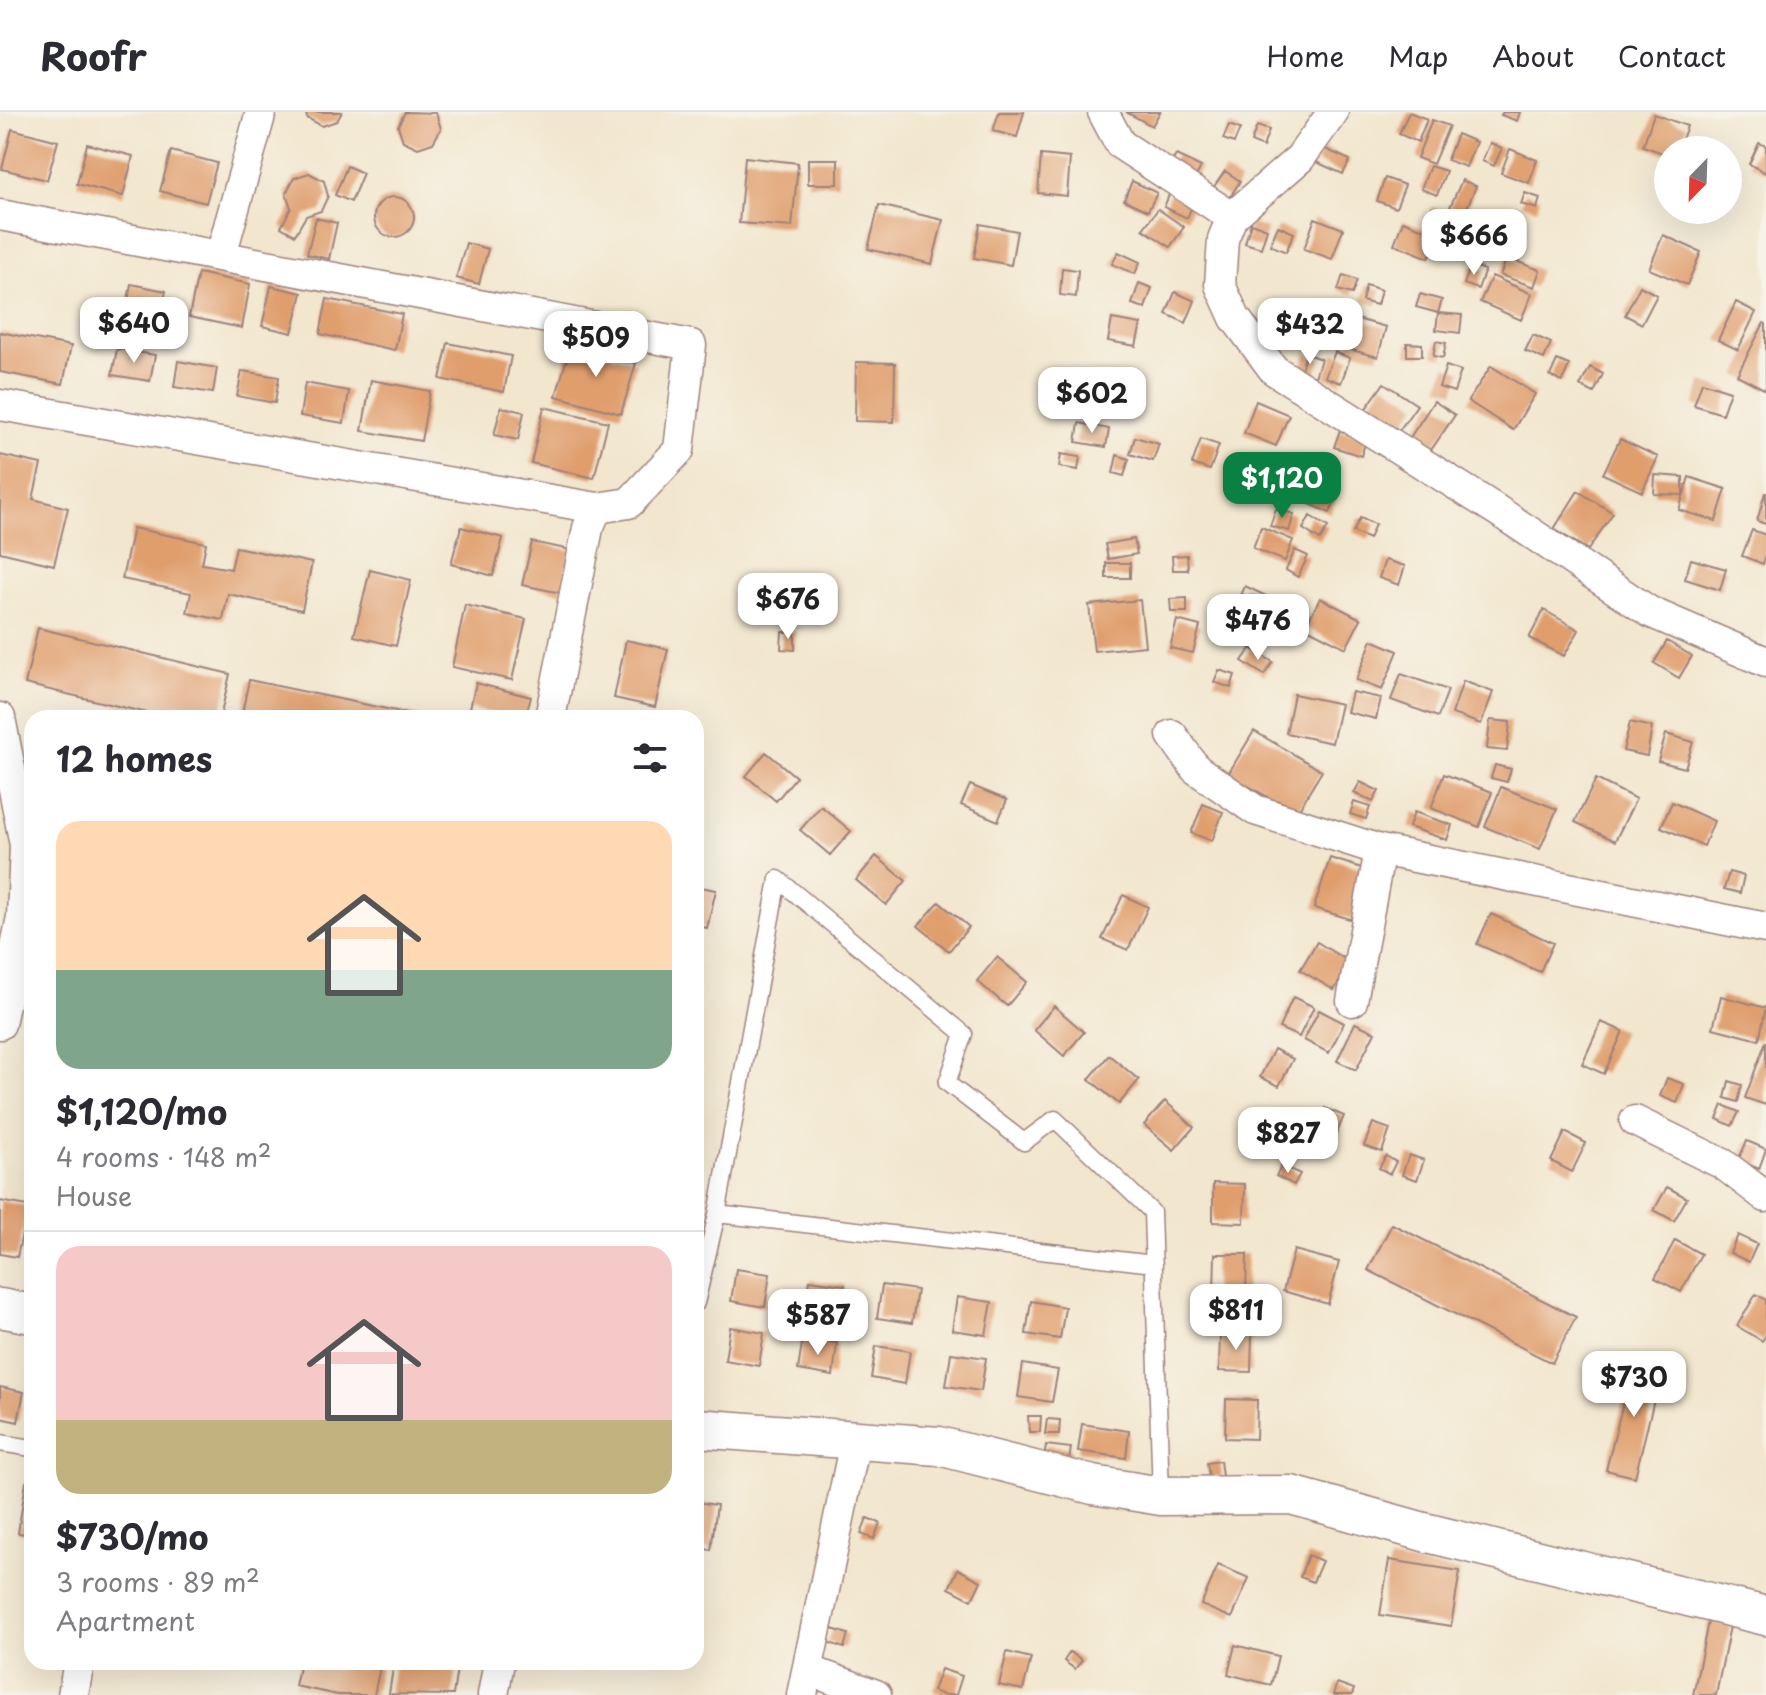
<!DOCTYPE html>
<html lang="en">
<head>
<meta charset="utf-8">
<style>
  :root { --surface:#fff; --page:#f2f2f3; --text:#2b2b33; --muted:#7c7c81; --line:#e1e1e2; --accent:#0b8043 }
  body { margin:0; font-family:"Playpen Sans",sans-serif; background:var(--page); color:var(--text); height:100vh; display:flex; flex-direction:column; font-size:30px; white-space:nowrap }
  * { box-sizing:border-box; margin:0 }
  p { font-size:26px; color:var(--muted) }
  .icon { flex:none; width:44px; height:44px; fill:none; stroke:currentColor; stroke-width:2; stroke-linecap:round; stroke-linejoin:round }
  .map { position:relative; flex:1; overflow:hidden }
  .details { position:absolute; left:24px; top:598px; width:680px; height:960px; display:flex; flex-direction:column; background:var(--surface); border-radius:24px; box-shadow:0 8px 32px #0002 }
  .details>* { flex:none }
  .needle { width:52px; rotate:203deg }
  .fabs { position:absolute; left:1654px; top:24px; display:grid; gap:16px }
  .fabs a { display:grid; place-items:center; width:88px; height:88px; border-radius:50%; background:var(--surface); box-shadow:0 8px 32px #0002; font-size:40px }
  .price { position:absolute; translate:-50% -68px; padding:0 18px; border-radius:16px; background:#fff; color:#222; font-size:26px; line-height:52px; filter:drop-shadow(0 2px 4px #0008) }
  .price::after { content:''; position:absolute; left:50%; top:48px; width:24px; height:18px; margin-left:-12px; background:inherit; clip-path:polygon(0 0,100% 0,50% 100%) }
  .price.active { background:var(--accent); color:#fff }
  ul { padding:0; list-style:none }
  li { display:grid; align-content:center; gap:16px; height:424px; padding:0 32px }
  li+li { border-top:2px solid var(--line) }
  li span { display:grid; place-items:center; height:248px; border-radius:24px; color:#555 }
  li>.icon { margin-inline-start:auto }
  span .icon { width:144px; height:144px; fill:#fffc; stroke-width:1 }
  li b { font-size:34px }
  h2 { display:flex; justify-content:space-between; align-items:center; height:96px; padding:0 32px; font-size:34px }
  header { display:flex; align-items:center; gap:48px; box-sizing:border-box; height:112px; padding:0 40px; background:var(--surface); border-bottom:2px solid var(--line) }
  header strong { font-size:38px }
  nav { display:flex; gap:44px; margin-inline-start:auto; font-size:28px }
  .map>svg:first-child { display:block }
  .building { fill:#e09e6d }
  .lines { fill:none; stroke-linecap:round; stroke-linejoin:round }
  .service-casing { stroke:#9e827c; stroke-width:19 }
  .minor-casing { stroke:#9e827c; stroke-width:33 }
  .tertiary-casing { stroke:#9e827c; stroke-width:41 }
  .service { stroke:#fff; stroke-width:16 }
  .minor { stroke:#fff; stroke-width:30 }
  .tertiary { stroke:#fff; stroke-width:38 }
</style>
</head>
<body>
<header>
<strong>Roofr</strong>
<nav><a>Home</a><a>Map</a><a>About</a><a>Contact</a></nav>
</header>
<div class="map">
<svg width="1766" height="1583" viewBox="0 0 1766 1583">
  <rect width="100%" height="100%" fill="#f7f3e8"/>
  <filter id="ink" filterUnits="userSpaceOnUse"><feTurbulence type="fractalNoise" baseFrequency=".0125" numOctaves="2"/><feDisplacementMap in="SourceGraphic" scale="16" xChannelSelector="R" yChannelSelector="G"/><feConvolveMatrix kernelMatrix="1 2 1 2 8 2 1 2 1" color-interpolation-filters="sRGB"/></filter>
  <filter id="wash" filterUnits="userSpaceOnUse"><feTurbulence type="fractalNoise" baseFrequency=".006" numOctaves="4" result="noise"/><feDisplacementMap in="SourceGraphic" scale="32" xChannelSelector="R" yChannelSelector="G"/><feGaussianBlur stdDeviation="1.8" result="paint"/><feColorMatrix in="noise" values="0 0 0 0 0 0 0 0 0 0 0 0 0 0 0 0 0 1.4 0 .05"/><feComposite in="paint" operator="in"/></filter>
  <g filter="url(#wash)">
    <rect width="100%" height="100%" fill="#f2e6ce"/>
    <g id="blocks">
      <path class="building" d="M306,0H342L337,9L322,14L307,6Z
        M405,0L436,1L441,17L433,31L418,36L403,29L398,14Z
        M999,0H1024L1017,25L993,19Z
        M1126,0H1160L1152,14Z
        M1409,0L1427,7L1418,30L1399,22Z
        M1503,0H1520L1517,9L1501,3Z
        M1654,2L1687,14L1678,38H1668V43L1643,34Z
        M1432,8L1449,14L1433,52L1417,46Z
        M1229,13L1240,17L1234,31L1223,27Z
        M1257,14L1269,18L1263,35L1251,30Z
        M12,17L58,29L47,68L2,57Z
        M1457,22L1476,30L1466,55L1447,48Z
        M1490,31L1502,36L1494,54L1482,49Z
        M1759,31L1766,34V61L1749,52Z
        M87,32L133,44L123,84L77,72Z
        M1323,36L1350,48L1343,62L1316,50Z
        M1510,37L1537,48L1529,71L1501,61Z
        M171,39L217,51L206,91L160,79Z
        M1041,43L1070,46L1067,84L1038,81Z
        M1176,43L1201,55L1192,72L1167,59Z
        M745,45L798,51L792,115L739,111Z
        M808,47H838V72H808Z
        M347,54L363,61L351,90L335,83Z
        M1430,54L1446,59L1437,83L1421,77Z
        M1225,59L1240,69L1229,87L1213,76Z
        M309,61L324,69L328,84L321,99L306,104L295,123L281,115L291,96L286,81L294,66Z
        M1385,66L1405,73L1396,96L1377,89Z
        M1462,68L1476,74L1465,101L1450,95Z
        M1132,69L1157,81L1148,99L1124,88Z
        M1171,78L1195,88L1187,106L1164,95Z
        M1525,81L1540,86L1537,97L1521,92Z
        M374 105a20 20 0 1 1 40 0a20 20 0 1 1-40 0Z
        M879,93L943,108L932,152L868,137Z
        M1432,95L1453,103L1447,119L1426,111Z
        M1158,97L1184,115L1170,135L1143,117Z
        M316,106L337,111L329,147L307,142Z
        M1315,106L1343,117L1332,147L1304,137Z
        M1403,109L1439,123L1429,146L1394,132Z
        M1251,111L1267,117L1261,136L1245,131Z
        M980,112L1017,119L1011,153L974,146Z
        M1278,114L1294,121L1286,140L1270,133Z
        M1490,115L1508,120L1504,133L1486,127Z
        M1663,123L1701,140L1687,173L1649,157Z
        M466,131L488,137L479,172L456,166Z
        M1118,140L1140,150L1135,162L1112,152Z
        M1507,146L1540,158L1534,175L1500,163Z
        M1471,153L1485,158L1478,177L1464,172Z
        M1062,156L1078,158L1076,185L1060,183Z
        M198,161L250,172L242,216L189,205Z
        M1343,163L1357,168L1352,182L1338,178Z
        M1492,164L1532,182L1521,208L1480,190Z
        M1139,171L1152,176L1145,196L1132,192Z
        M131,172L166,179L160,205L126,199Z
        M1366,173L1381,178L1377,193L1362,189Z
        M271,174L302,181L292,221L262,214Z
        M1640,174L1657,183L1642,212L1625,203Z
        M1175,180L1195,189L1186,211L1166,202Z
        M1420,182L1442,188L1438,201L1416,195Z
        M327,187L402,202L395,238L320,222Z
        M1736,190L1756,200L1738,238L1718,228Z
        M1316,197L1336,204L1326,236L1305,230Z
        M1438,201L1462,203L1460,221L1436,218Z
        M1112,207L1141,212L1136,234L1108,229Z
        M1357,207L1386,215L1378,245L1348,237Z
        M1764,211L1766,212V278L1737,263Z
        M0,220L71,234L63,272L0,260Z
        M1533,223L1551,231L1544,247L1525,239Z
        M1436,229L1446,231L1443,246L1433,244Z
        M448,231L511,244L504,280L440,267Z
        M1407,231L1422,232V244H1407Z
        M571,232L636,251L621,302L556,284Z
        M117,237L155,243L150,269L112,263Z
        M1335,240L1350,246L1341,271L1325,265Z
        M1306,242L1321,247L1315,265L1300,260Z
        M1557,248L1569,253L1562,270L1550,264Z
        M178,249L217,256L213,281L174,275Z
        M856,250L895,251L894,310L855,309Z
        M1446,254L1461,259L1454,280L1439,275Z
        M1491,254L1535,282L1513,318L1468,289Z
        M1590,255L1603,262L1594,281L1580,274Z
        M242,259L279,265L275,291L237,284Z
        M371,268L430,279L421,329L362,319Z
        M1702,270L1730,279L1722,302L1694,293Z
        M305,271L349,279L344,311L300,304Z
        M1384,271L1417,293L1398,320L1365,298Z
        M1115,280L1130,281V301H1114Z
        M1256,289L1289,303L1276,334L1244,321Z
        M1434,289L1455,303L1429,341L1409,327Z
        M501,295L524,300L518,328L494,323Z
        M544,295L608,310L594,366L531,351Z
        M1079,311L1109,317L1106,335L1076,330Z
        M1340,318L1367,326L1361,344L1334,335Z
        M1135,325L1159,332L1153,349L1130,342Z
        M1201,327L1219,333L1210,358L1192,352Z
        M1620,327L1658,345L1642,380L1603,362Z
        M1061,342L1080,345L1078,358L1059,355Z
        M0,343L41,352L33,387L68,396L54,453L0,440Z
        M1117,343L1129,347L1124,364L1113,361Z
        M1263,355L1287,364L1281,379L1258,370Z
        M1655,363L1683,365V383L1654,382Z
        M1689,365L1726,377L1716,409L1679,398Z
        M1311,371L1338,383L1330,401L1303,389Z
        M1578,379L1613,401L1588,438L1554,417Z
        M1765,381H1766V412L1757,409Z
        M1276,397L1294,402L1289,419L1270,414Z
        M1310,404L1328,415L1320,428L1303,417Z
        M1360,406L1375,412L1369,427L1353,420Z
        M461,415L503,426L493,464L451,452Z
        M1261,415L1293,428L1285,449L1253,436Z
        M133,416L206,431L202,452L231,457L236,435L312,451L302,498L228,482L223,508L187,501L191,481L122,467Z
        M1752,418L1766,423V443L1763,452L1742,444Z
        M1134,427L1137,442L1108,447L1105,432Z
        M532,430L571,438L561,481L522,473Z
        M1295,438L1308,444L1298,465L1286,458Z
        M1187,443L1188,458H1173L1172,444Z
        M1691,447L1726,457L1720,478L1685,467Z
        M1385,448L1405,454L1399,473L1379,466Z
        M1106,451H1130V466H1106Z
        M370,458L411,468L396,534L354,524Z
        M1245,474L1266,484L1255,507L1235,498Z
        M1187,486V500H1171L1170,487Z
        M1320,486L1361,507L1346,536L1305,515Z
        M1140,488L1145,534L1094,539L1089,493Z
        M465,493L526,507L512,568L452,555Z
        M1269,495L1288,505L1282,517L1262,507Z
        M1544,498L1579,518L1564,544L1529,526Z
        M1177,508L1200,514L1193,541L1170,536Z
        M38,516L230,562L220,606H168L25,572Z
        M782,520H795V538L781,537Z
        M626,528L668,537L655,595L614,586Z
        M1372,528L1398,539L1382,578L1356,568Z
        M1667,529L1692,544L1679,566L1654,551Z
        M1251,536L1273,550L1264,563L1242,549Z
        M1219,558L1235,563L1231,576L1214,570Z
        M1401,562L1448,578L1438,605L1391,588Z
        M249,568L425,605V606H241Z
        M1463,569L1493,580L1481,612L1452,602Z
        M476,571L531,585L525,606H508L470,596Z
        M1352,580L1381,586L1376,607L1347,600Z
        M1294,582L1341,592L1332,631L1286,621Z
        M1490,608L1510,610L1507,639L1487,637Z
        M1630,610L1652,615L1647,644L1623,639Z
        M1254,619L1322,659L1296,702L1228,662Z
        M1666,622L1693,630L1685,656L1658,649Z
        M766,640L796,665L776,689L746,664Z
        M1495,653L1511,657L1507,670L1491,666Z
        M1444,662L1492,680L1479,715L1431,696Z
        M1596,667L1636,687L1615,729L1575,710Z
        M1360,670L1379,679L1373,690L1354,681Z
        M970,673L1007,688L998,709L961,693Z
        M1501,675L1557,697L1540,737L1485,715Z
        M1354,690L1370,695L1366,707L1350,702Z
        M1672,690L1714,709L1704,734L1661,715Z
        M1203,692L1223,700L1212,729L1191,721Z
        M821,694L851,719L830,743L800,718Z
        M1414,700L1452,713L1447,728L1409,715Z
        M876,744L906,769L886,793L856,768Z
        M1330,746L1368,758L1353,808L1314,796Z
        M1729,760L1744,764L1740,781L1724,777Z
        M696,774L716,778L707,816L696,814Z
        M1123,783L1148,795L1128,838L1102,827Z
        M939,790L969,815L949,839L918,814Z
        M1491,802L1553,831L1540,860L1477,832Z
        M1317,830L1351,851L1334,878L1300,858Z
        M997,845L1027,870L1007,894L977,869Z
        M1721,884L1766,896L1759,928L1713,916Z
        M1293,885L1314,895L1299,925L1279,916Z
        M1054,894L1084,920L1064,944L1034,918Z
        M1319,898L1344,911L1329,941L1304,928Z
        M1601,910L1623,919L1604,962L1582,952Z
        M1355,911L1375,920L1356,958L1337,949Z
        M1766,929V993L1745,986Z
        M1274,937L1293,947L1279,974L1260,965Z
        M1109,943L1139,968L1119,992L1089,967Z
        M1667,966L1684,972L1677,991L1660,984Z
        M1729,969L1742,973L1738,990L1725,986Z
        M1165,989L1194,1015L1174,1038L1144,1013Z
        M1723,993L1739,1000L1732,1014L1717,1007Z
        M1325,996L1344,1004L1328,1042L1308,1034Z
        M1373,1011L1390,1017L1382,1040L1364,1034Z
        M1565,1020L1586,1031L1572,1060L1551,1049Z
        M1747,1029L1766,1037L1759,1057L1738,1048Z
        M1409,1043L1424,1048L1417,1068L1402,1063Z
        M1386,1044L1396,1050L1390,1062L1379,1056Z
        M1282,1053L1300,1062L1294,1073L1276,1064Z
        M1213,1071L1245,1072L1244,1111L1213,1110Z
        M1667,1075L1687,1086L1674,1109L1654,1098Z
        M0,1089L28,1094L17,1145L0,1142Z
        M1392,1112L1576,1205L1552,1251L1368,1158Z
        M1738,1123L1757,1132L1749,1150L1730,1141Z
        M1675,1128L1701,1142L1681,1180L1655,1166Z
        M1294,1138L1339,1150L1328,1192L1283,1179Z
        M1215,1142H1247L1246,1182L1214,1181Z
        M736,1157L770,1162L765,1195L731,1189Z
        M810,1168L845,1173L839,1206L805,1201Z
        M882,1173L917,1178L912,1211L877,1206Z
        M1756,1182L1766,1188V1223L1762,1229L1737,1214Z
        M957,1185L992,1190L986,1223L952,1218Z
        M1031,1189L1065,1195L1060,1227L1026,1222Z
        M730,1215L764,1221L759,1254L725,1248Z
        M1220,1221H1252L1251,1260L1219,1259Z
        M803,1225L837,1231L833,1264L798,1258Z
        M876,1234L910,1239L905,1272L871,1266Z
        M951,1241L986,1246L981,1279L946,1274Z
        M1634,1248L1662,1255L1635,1365L1606,1358Z
        M1023,1252L1058,1258L1052,1290L1018,1285Z
        M0,1275L24,1280L18,1310L0,1306Z
        M1226,1287L1257,1288L1256,1327L1225,1326Z
        M1028,1304H1041L1040,1320H1029Z
        M1047,1307L1060,1308L1059,1322H1045Z
        M1082,1312L1129,1319L1126,1346L1078,1339Z
        M1046,1333L1071,1336L1069,1349L1044,1346Z
        M1220,1349L1222,1364L1209,1365L1207,1351Z
        M26,1370L32,1371V1423L18,1421Z
        M696,1390L717,1393L711,1438L696,1435Z
        M867,1406L880,1411L874,1427L861,1422Z
        M1308,1443L1322,1449L1313,1470L1300,1465Z
        M1389,1448L1460,1459L1451,1514L1380,1503Z
        M1218,1453L1249,1466L1232,1506L1201,1493Z
        M958,1457L981,1469L972,1488L949,1476Z
        M1708,1510L1730,1514L1716,1583H1693Z
        M832,1517L848,1522L844,1536L827,1530Z
        M1235,1533L1278,1544L1271,1573L1228,1562Z
        M1007,1540L1031,1546L1023,1578L999,1573Z
        M1070,1540L1082,1548L1075,1557L1064,1549Z
        M300,1550H381L374,1583H338L295,1574Z
        M394,1550H458L453,1583L389,1582Z
        M941,1557L962,1564L956,1583H943L933,1579Z
        M1337,1571L1354,1577L1352,1583H1333Z"/>
    </g>
  </g>
  <g filter="url(#ink)">
    <use href="#blocks" fill-opacity="0" stroke="#9e827c" stroke-width="2"/>
    <g class="lines">
      <defs>
        <path id="service" d="M717,1102L1154,1152
          M696,1191L717,1102L778,767L964,922L947,971L1024,1030L1055,1007L1152,1100L1161,1384
          M0,1331L32,1336"/>
        <path id="minor" d="M1103,0L1120,32L1232,105
          M1333,0L1300,46L1232,105L1223,127L1220,173L1235,206L1274,258L1495,397L1650,500L1766,550
          M0,103L691,233L679,338L629,391L597,396
          M221,143L261,0
          M0,293L597,396L588,416L550,606
          M0,606L25,733L22,805L0,912
          M1172,623L1196,657L1255,698L1380,738L1766,816
          M1352,889L1380,738
          M1635,1009L1723,1052L1766,1085
          M808,1558L876,1583
          M73,1583L79,1550
          M493,1583L499,1550
          M802,1583L855,1330"/>
        <path id="tertiary" d="M0,1196L32,1202
          M696,1316L939,1334L1093,1373L1161,1384L1291,1383L1424,1420L1766,1504"/>
      </defs>
      <use href="#service" class="service-casing"/>
      <use href="#minor" class="minor-casing"/>
      <use href="#tertiary" class="tertiary-casing"/>
      <use href="#service" class="service"/>
      <use href="#minor" class="minor"/>
      <use href="#tertiary" class="tertiary"/>
    </g>
  </g>
</svg>
<div class="fabs">
<a><svg class="needle" viewBox="-14 -14 28 28"><path d="M0-13l5 13h-10z" fill="#e53935"/><path d="M0 13l5-13h-10z" fill="#7c7c81"/></svg></a>
</div>
<b class="price" style="left:1474px;top:165px">$666</b>
<b class="price" style="left:134px;top:253px">$640</b>
<b class="price" style="left:1310px;top:254px">$432</b>
<b class="price" style="left:596px;top:267px">$509</b>
<b class="price" style="left:1092px;top:323px">$602</b>
<b class="price active" style="left:1282px;top:408px">$1,120</b>
<b class="price" style="left:788px;top:529px">$676</b>
<b class="price" style="left:1258px;top:550px">$476</b>
<b class="price" style="left:1288px;top:1063px">$827</b>
<b class="price" style="left:1236px;top:1240px">$811</b>
<b class="price" style="left:818px;top:1245px">$587</b>
<b class="price" style="left:1634px;top:1307px">$730</b>
<section class="details">
<h2>12 homes<svg class="icon" aria-label="filters" viewBox="0 0 24 24"><path d="M4 7h16M4 17h16"/><circle cx="9" cy="7" r="2"/><circle cx="15" cy="17" r="2"/></svg></h2>
<ul>
<li><span style="background:linear-gradient(#ffd9b3 60%,#7fa58c 0)"><svg class="icon" aria-label="home" viewBox="0 0 24 24"><path d="M3 11l9-7 9 7M6 9v11h12V9"/></svg></span><div><b>$1,120/mo</b><p>4 rooms · 148 m²</p><p>House</p></div></li>
<li><span style="background:linear-gradient(#f6c9c9 70%,#c2b280 0)"><svg class="icon" aria-label="home" viewBox="0 0 24 24"><path d="M3 11l9-7 9 7M6 9v11h12V9"/></svg></span><div><b>$730/mo</b><p>3 rooms · 89 m²</p><p>Apartment</p></div></li>
</ul>
</section>
</div>
</body>
</html>
